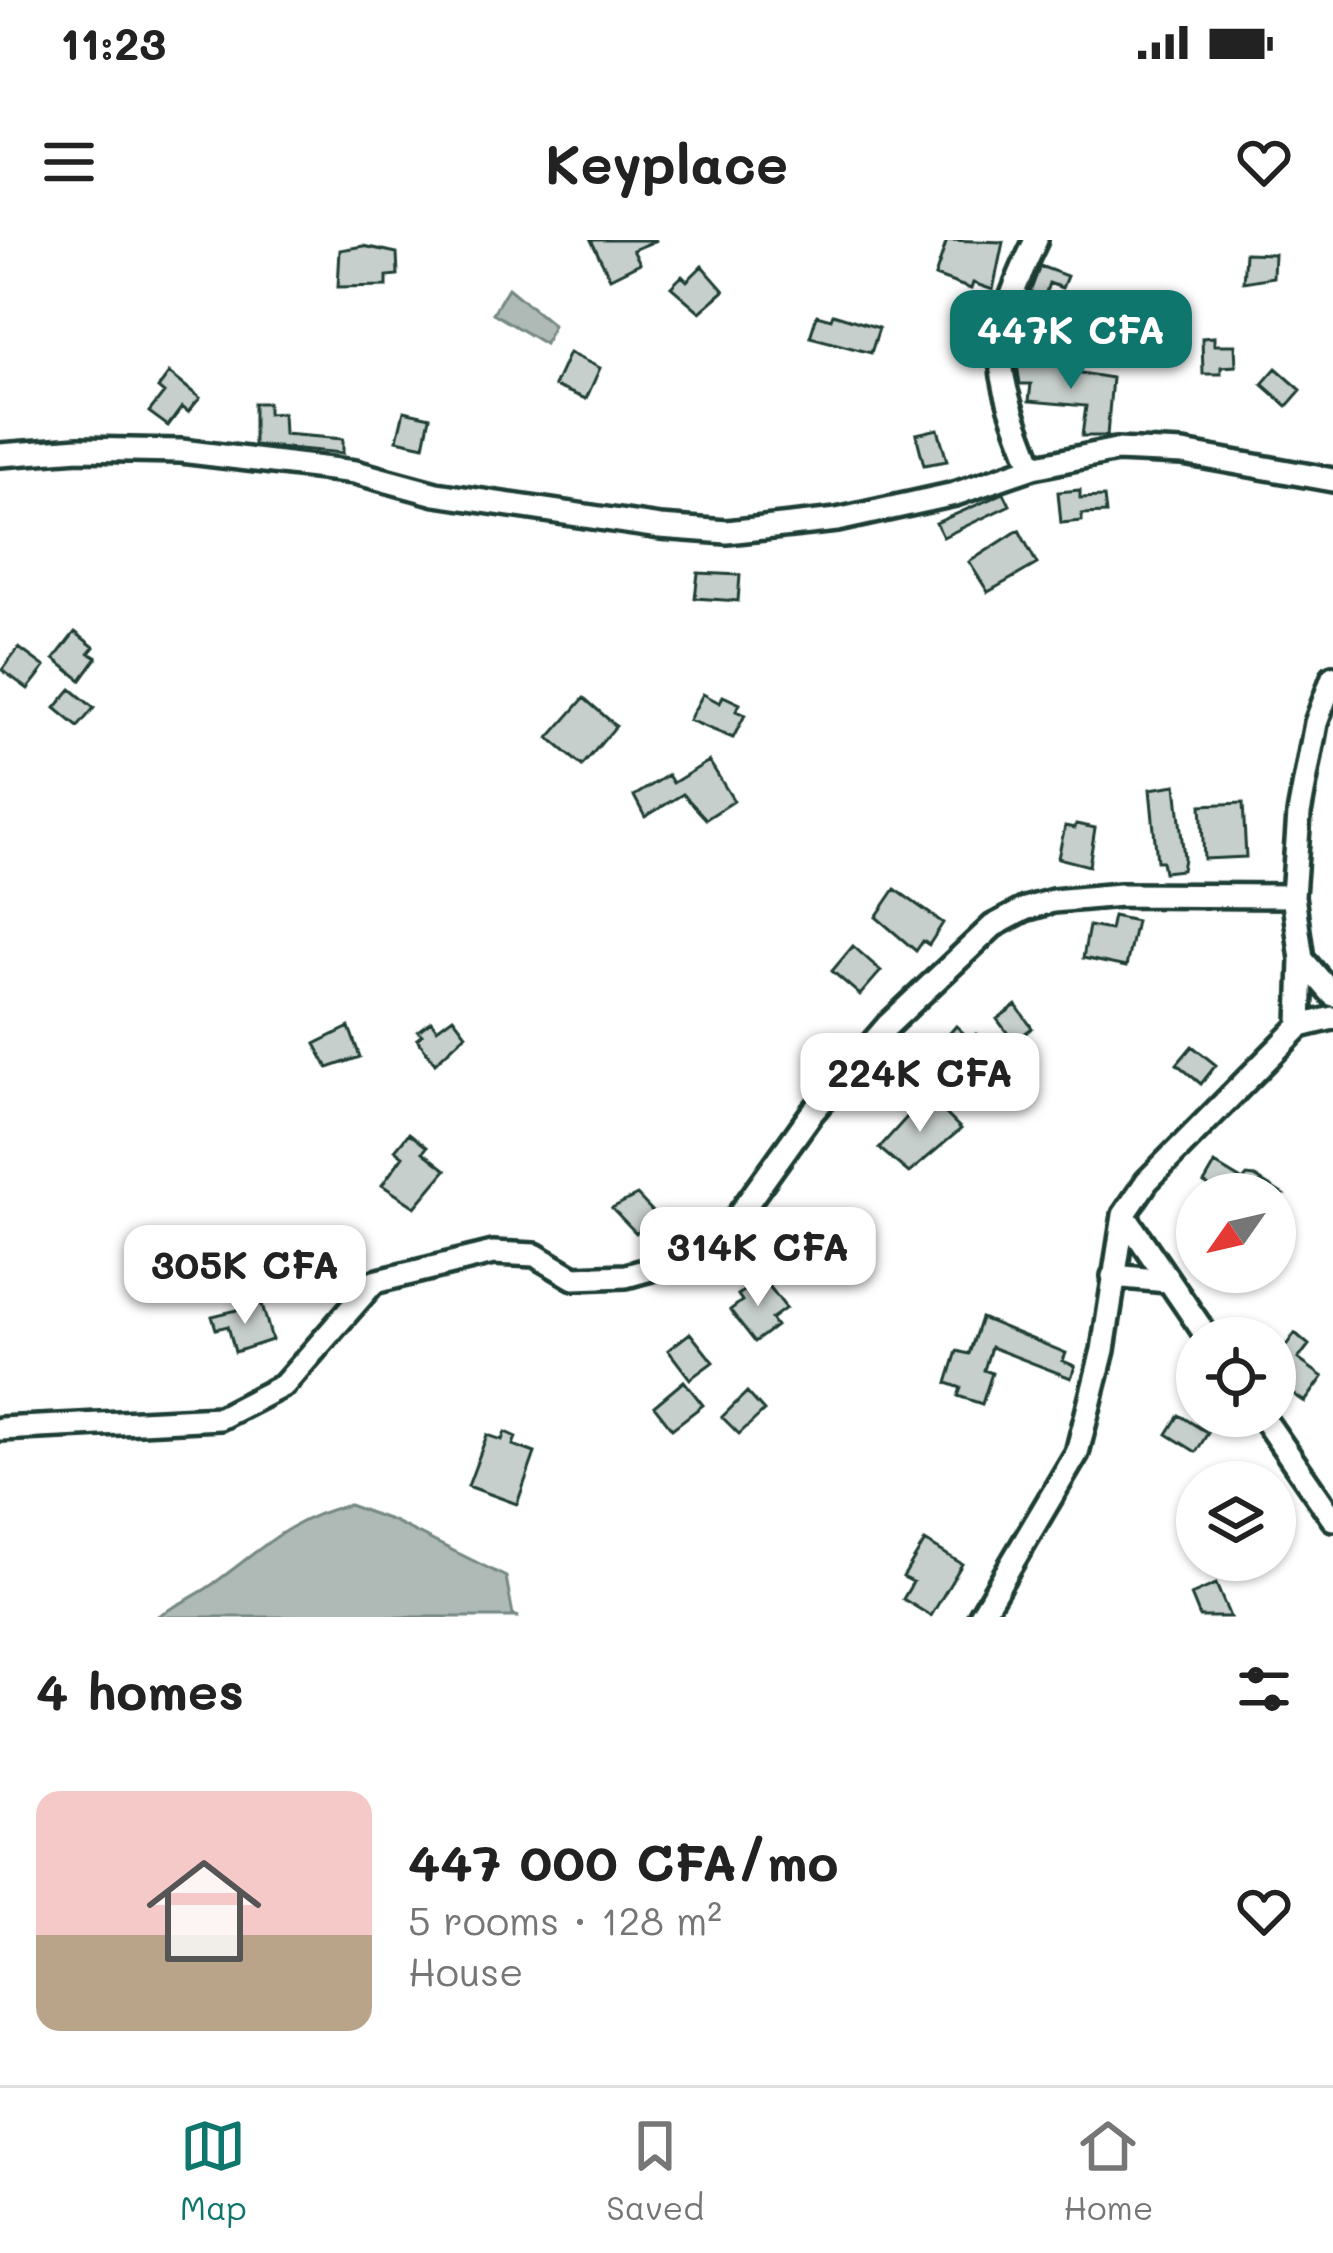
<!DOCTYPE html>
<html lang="en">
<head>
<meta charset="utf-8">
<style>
  :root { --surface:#fff; --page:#f6f6f6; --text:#222; --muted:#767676; --line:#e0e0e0; --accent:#0f766e }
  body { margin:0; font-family:Mali,sans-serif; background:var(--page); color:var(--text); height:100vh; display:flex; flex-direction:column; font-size:45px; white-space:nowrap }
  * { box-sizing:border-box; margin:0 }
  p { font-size:39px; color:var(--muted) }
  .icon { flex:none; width:66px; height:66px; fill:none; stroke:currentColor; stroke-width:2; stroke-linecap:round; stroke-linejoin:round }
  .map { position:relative; height:1377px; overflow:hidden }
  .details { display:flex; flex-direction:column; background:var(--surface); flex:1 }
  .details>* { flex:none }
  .needle { width:78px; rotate:236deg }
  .buttons { position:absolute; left:1176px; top:933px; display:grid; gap:24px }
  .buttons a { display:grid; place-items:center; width:120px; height:120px; border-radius:50%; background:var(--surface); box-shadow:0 3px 9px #0004; font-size:60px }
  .price { position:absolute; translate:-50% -102px; padding:0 27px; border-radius:24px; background:#fff; color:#222; font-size:39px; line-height:78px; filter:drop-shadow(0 3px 6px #0008) }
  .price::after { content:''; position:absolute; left:50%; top:72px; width:36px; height:27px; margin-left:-18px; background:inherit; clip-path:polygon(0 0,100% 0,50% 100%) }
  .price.active { background:var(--accent); color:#fff }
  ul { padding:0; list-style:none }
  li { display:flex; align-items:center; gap:36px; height:300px; padding:0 36px }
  li span { display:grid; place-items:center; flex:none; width:336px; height:240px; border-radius:24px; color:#555 }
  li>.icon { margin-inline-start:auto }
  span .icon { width:144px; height:144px; fill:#fffc; stroke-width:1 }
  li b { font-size:51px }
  h2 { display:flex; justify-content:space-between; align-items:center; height:144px; padding:0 36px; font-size:51px }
  .status { display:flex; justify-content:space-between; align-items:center; height:84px; padding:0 60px; background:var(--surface); direction:ltr }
  .status svg { height:33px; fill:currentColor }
  header { display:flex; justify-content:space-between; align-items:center; height:156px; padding:0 36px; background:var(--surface); font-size:54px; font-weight:700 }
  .menu { display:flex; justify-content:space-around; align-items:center; height:168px; border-top:3px solid var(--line); background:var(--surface); font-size:33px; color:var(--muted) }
  .menu a { display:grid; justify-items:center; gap:6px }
  .menu .active { color:var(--accent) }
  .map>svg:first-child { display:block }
  .water { fill:#afbab7; stroke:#758883; stroke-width:3 }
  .building { fill:#c7cfcc; stroke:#1f3d34; stroke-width:3 }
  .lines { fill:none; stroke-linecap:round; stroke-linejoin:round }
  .minor-casing { stroke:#1f3d34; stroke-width:30 }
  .minor { stroke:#fff; stroke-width:21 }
</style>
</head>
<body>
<div class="status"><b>11:23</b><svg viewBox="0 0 49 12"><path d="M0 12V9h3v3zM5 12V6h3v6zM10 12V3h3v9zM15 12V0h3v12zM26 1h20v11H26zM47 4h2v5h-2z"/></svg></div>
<header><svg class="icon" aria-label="menu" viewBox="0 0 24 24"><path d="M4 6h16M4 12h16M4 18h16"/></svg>Keyplace<svg class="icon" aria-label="heart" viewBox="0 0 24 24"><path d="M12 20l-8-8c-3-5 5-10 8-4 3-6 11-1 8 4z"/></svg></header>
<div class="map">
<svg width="1333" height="1377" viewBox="0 0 1333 1377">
  <rect width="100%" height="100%" fill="#fff"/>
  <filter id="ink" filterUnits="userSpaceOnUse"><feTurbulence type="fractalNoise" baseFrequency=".00833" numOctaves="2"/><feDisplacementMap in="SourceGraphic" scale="24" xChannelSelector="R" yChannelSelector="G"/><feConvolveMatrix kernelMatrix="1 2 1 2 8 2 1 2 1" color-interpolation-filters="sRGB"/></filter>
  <g filter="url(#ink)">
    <path class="water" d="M508,48L553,85L545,104L493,73Z
      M349,1265L393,1281L506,1337L513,1375L519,1377H156C174,1366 195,1357 213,1344C261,1310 288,1279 349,1265Z"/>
    <path class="building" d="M591,0H657L633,10L640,23L610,38Z
      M947,0L1003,2L993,50L973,43L971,49L935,36Z
      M363,6L397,13L398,35L387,36V46L338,47L340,10Z
      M1245,13L1274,14L1273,37L1243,42Z
      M702,26L724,51L700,72L671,47L682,36L687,41Z
      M1040,26L1067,36L1062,48L1049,43L1043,61L1029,55Z
      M1089,54L1112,60L1105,89L1082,83Z
      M833,74L879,88L871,113L810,97L817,75L831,79Z
      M1214,97V105H1235L1236,126L1221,127V134H1203L1202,98Z
      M569,113L600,128L586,159L554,146Z
      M1033,122L1076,126L1075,132L1112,138L1107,196H1082L1086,166L1029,161L1031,144H1020L1017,124Z
      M1276,128L1301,150L1287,166L1262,144Z
      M169,133L200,158L188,172L182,167L168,186L149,172L164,153L158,148Z
      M254,163H268V174L283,173L284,194L343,199V213L254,205Z
      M404,171L430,177L424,206L397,200Z
      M938,189L947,221L924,225L916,194Z
      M1080,250V258L1104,257L1106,273L1082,274V281L1061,283L1058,252Z
      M1004,253L1010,265L943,297L936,283Z
      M1019,290L1037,324L988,352L969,322Z
      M698,333L740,335L738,361L695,358Z
      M75,392L94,407L89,413L97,418L81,440L54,419Z
      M19,408L45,427L28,449L2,430Z
      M71,449L94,468L78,487L55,468Z
      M703,454L720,463L723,456L740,464L736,471L745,475L733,498L689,480Z
      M584,458L616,486L582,526L549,498Z
      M709,521L734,561L706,579L683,554L645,577L634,556L668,535L673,543Z
      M1176,545L1184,618L1182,630L1164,632L1162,621H1157L1150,549Z
      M1243,563L1246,617L1204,619L1201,565Z
      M1076,584L1095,588L1089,626L1058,618L1065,586L1075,588Z
      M895,649L943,683L929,705L923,701L916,711L876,677Z
      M1113,676L1136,681L1126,727L1083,718L1089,686L1110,690Z
      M853,706L881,731L860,755L832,731Z
      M1016,765L1032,788L1014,802L997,779Z
      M453,777L466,794L435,823L417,799L422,795L418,791L431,781L437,789Z
      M956,786L971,800L976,794L1002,816L997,822L1008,831L989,853L979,844L975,848L943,821L946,817L937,808Z
      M349,787L360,817L328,828L315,804Z
      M1192,806L1216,825L1201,844L1177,824Z
      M927,855L961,889L909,933L879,908Z
      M409,893L427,907L423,912L446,930L415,967L382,945L403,916L395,910Z
      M1215,924L1243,941L1247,936L1255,937L1282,954H1223L1204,943Z
      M637,955L656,975L636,993L612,968Z
      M763,1038L786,1068L771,1079L776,1086L755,1102L730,1070L742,1061L738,1055Z
      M262,1064L272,1100L235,1112L228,1086L216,1089L212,1076Z
      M981,1078L1066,1113L1063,1121L1075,1126L1071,1138L991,1107L984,1130L992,1133L982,1164L958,1156L961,1148L947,1143L957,1111L969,1114Z
      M690,1093L713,1122L690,1139L668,1110Z
      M1295,1093L1309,1105L1298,1119L1323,1137L1305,1162L1283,1147L1288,1139L1275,1131V1121Z
      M684,1141L703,1165L672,1189L654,1166Z
      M747,1152L764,1171L739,1194L722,1177Z
      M1179,1175L1208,1193L1196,1212L1167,1194Z
      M505,1192L516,1197L513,1205L535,1213L517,1264L468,1246L487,1195L502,1200Z
      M925,1301L962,1324L931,1376L903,1359L913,1342L903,1337Z
      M1216,1344L1230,1377H1200L1191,1355Z"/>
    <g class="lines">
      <defs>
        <path id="minor" d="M0,215L79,209L181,211L355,232L436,254L660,287L727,292L837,280L955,254L1033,227L1116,210L1183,213L1333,240
          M1033,227C992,124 987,102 1036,0
          M1302,719L1333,755
          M1300,786L1302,719L1293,656L1299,574L1316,483L1333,437
          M1124,975L1208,1098
          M1113,1036L1167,1041
          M1262,1176L1333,1279
          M0,1189L220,1178L284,1145L374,1042L493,1013L535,1015L574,1038L626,1036L698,1016L721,1000L811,874L887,786L993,686L1025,669L1053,661L1120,655L1293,656
          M980,1377L1077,1213L1103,1110L1124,975L1147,941L1300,786L1333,778"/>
      </defs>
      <use href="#minor" class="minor-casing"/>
      <use href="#minor" class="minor"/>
    </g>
  </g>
</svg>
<div class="buttons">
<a><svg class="needle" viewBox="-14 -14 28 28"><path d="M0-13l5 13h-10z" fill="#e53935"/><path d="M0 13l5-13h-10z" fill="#767676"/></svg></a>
<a><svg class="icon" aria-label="locate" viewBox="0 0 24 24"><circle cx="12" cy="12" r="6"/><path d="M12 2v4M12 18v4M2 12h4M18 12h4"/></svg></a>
<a><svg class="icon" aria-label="layers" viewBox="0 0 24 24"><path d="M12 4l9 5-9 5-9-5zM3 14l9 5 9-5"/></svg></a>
</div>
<b class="price active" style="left:1071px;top:152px">447K CFA</b>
<b class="price" style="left:920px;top:895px">224K CFA</b>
<b class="price" style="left:758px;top:1069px">314K CFA</b>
<b class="price" style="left:245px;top:1087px">305K CFA</b>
</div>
<section class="details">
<h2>4 homes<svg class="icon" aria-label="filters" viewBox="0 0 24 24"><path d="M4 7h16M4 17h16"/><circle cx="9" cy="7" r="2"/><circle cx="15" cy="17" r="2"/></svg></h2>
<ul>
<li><span style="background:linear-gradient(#f6c9c9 60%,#b9a48a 0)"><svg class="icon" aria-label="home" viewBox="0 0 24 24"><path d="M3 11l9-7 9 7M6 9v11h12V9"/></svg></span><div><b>447 000 CFA/mo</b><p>5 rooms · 128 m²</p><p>House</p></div><svg class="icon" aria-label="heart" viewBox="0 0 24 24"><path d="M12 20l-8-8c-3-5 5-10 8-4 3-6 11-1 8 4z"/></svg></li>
</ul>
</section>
<nav class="menu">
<a class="active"><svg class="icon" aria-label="map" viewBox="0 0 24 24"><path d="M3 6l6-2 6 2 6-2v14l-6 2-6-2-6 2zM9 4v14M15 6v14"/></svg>Map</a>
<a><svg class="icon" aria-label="saved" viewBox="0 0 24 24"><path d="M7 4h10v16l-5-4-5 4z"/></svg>Saved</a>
<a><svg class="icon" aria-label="home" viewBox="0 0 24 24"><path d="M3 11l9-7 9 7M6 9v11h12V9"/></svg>Home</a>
</nav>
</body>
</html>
